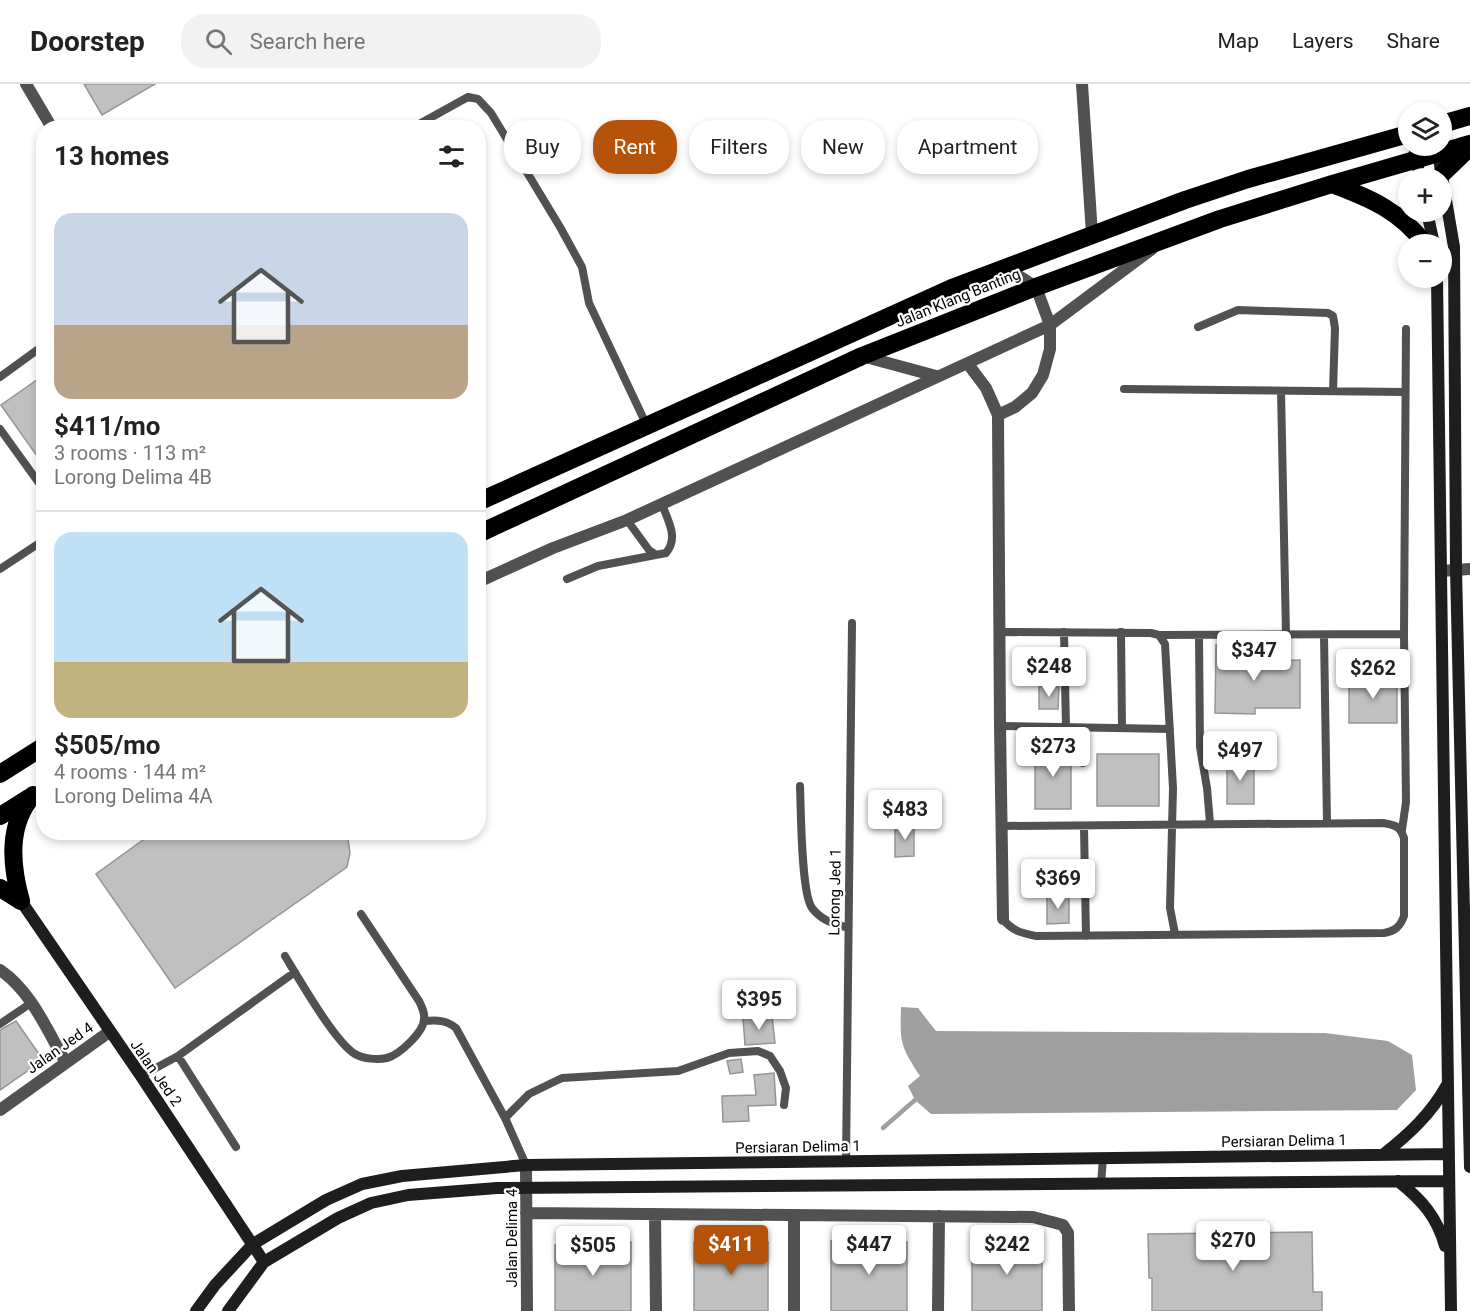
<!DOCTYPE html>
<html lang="en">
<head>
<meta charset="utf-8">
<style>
  :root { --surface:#fff; --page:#f2f2f2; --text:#222; --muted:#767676; --line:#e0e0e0; --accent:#b45309 }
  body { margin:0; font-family:Roboto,sans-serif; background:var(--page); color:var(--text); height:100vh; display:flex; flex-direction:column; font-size:22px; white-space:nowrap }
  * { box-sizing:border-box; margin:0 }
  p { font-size:20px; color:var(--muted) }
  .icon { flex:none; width:33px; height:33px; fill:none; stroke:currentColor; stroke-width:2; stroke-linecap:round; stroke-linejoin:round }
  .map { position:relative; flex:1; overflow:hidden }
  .details { position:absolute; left:36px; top:36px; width:450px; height:720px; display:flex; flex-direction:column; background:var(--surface); border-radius:24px; box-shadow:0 3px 9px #0003 }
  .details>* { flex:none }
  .guide { position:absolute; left:504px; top:36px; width:570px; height:54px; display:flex; gap:12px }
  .buttons { position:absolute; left:1398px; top:18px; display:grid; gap:12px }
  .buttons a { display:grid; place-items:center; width:54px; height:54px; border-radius:50%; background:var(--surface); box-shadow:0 3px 9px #0003; font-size:30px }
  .price { position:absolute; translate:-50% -51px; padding:0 14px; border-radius:6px; background:#fff; color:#222; font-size:20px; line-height:39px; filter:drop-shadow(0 2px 3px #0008) }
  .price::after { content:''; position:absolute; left:50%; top:36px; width:18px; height:14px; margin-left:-9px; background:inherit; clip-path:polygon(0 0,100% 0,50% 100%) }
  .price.active { background:var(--accent); color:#fff }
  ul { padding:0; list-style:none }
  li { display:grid; align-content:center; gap:12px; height:318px; padding:0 18px }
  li+li { border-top:2px solid var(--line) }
  li span { display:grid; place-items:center; height:186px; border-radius:18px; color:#555 }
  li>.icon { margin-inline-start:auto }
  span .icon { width:108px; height:108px; fill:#fffc; stroke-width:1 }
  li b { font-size:26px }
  h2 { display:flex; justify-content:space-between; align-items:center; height:72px; padding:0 18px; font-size:26px }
  .tag { padding:0 21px; border-radius:24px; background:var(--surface); box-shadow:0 3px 9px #0003; font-size:21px; line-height:54px }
  .tag.active { background:var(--accent); color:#fff }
  header { display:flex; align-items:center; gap:36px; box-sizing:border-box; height:84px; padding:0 30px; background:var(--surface); border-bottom:2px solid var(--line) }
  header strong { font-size:28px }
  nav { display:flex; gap:33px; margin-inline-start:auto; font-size:21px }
  .search { width:420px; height:54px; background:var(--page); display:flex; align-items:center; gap:15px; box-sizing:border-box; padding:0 21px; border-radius:24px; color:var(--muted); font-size:22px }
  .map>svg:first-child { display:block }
  .water { fill:#9f9f9f }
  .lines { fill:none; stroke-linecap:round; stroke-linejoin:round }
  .stream { stroke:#9f9f9f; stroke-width:4.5 }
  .building { fill:#c0c0c0; stroke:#959595; stroke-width:1.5 }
  .lane { stroke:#515151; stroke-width:8 }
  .street { stroke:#515151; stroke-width:12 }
  .secondary { stroke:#1e1e1e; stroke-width:12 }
  .highway { stroke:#000; stroke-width:18 }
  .labels { text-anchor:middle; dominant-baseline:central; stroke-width:4.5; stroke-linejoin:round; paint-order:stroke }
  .street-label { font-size:15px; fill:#000; stroke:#fff }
</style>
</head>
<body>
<header>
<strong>Doorstep</strong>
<div class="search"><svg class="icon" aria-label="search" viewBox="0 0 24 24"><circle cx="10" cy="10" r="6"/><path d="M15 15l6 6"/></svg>Search here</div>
<nav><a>Map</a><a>Layers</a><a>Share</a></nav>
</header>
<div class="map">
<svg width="1470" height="1227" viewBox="0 0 1470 1227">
  <rect width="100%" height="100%" fill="#fff"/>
  <path class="water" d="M901,923L918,924L936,947L1325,949L1388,957L1412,971L1416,1006L1397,1026L931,1030L915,1016L908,1002L920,992C900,961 900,959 901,923Z"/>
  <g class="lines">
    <path class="stream" d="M883,1044L915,1016"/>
  </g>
  <path class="building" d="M84,0H155L102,31Z
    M44,291V382L1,321Z
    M1216,561L1256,562V577L1300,576V624H1255V630L1215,629Z
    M1349,594H1397V639H1349Z
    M1039,602L1059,603L1058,625H1039Z
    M1035,662H1071V725H1035Z
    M1097,670H1159V722H1097Z
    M1227,676H1254V720H1227Z
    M914,741V772L895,773V742Z
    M154,748H347L350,769L347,783L175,904L96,790Z
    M1069,812V839L1047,840V813Z
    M772,932L775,959L745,961L743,934Z
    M16,937L39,970L36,981L0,1006V946Z
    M741,975L743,988L730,990L727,977Z
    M774,989L776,1021L748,1022L749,1037L723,1038L722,1012L756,1011L754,991Z
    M1312,1148L1313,1208H1322V1227H1152V1194H1149L1148,1150Z
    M831,1157L907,1158V1227H831Z
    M972,1157H1042V1227H972Z
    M603,1158H631V1227H555V1161H603Z
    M694,1158H768V1227H694Z"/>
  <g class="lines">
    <path class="lane" d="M412,44L468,13L478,15L491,29L560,143L582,183L589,219L647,342
      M1198,243L1238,226L1328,229L1333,232L1335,244L1333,307
      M0,293L44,261
      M1124,305L1404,308
      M1281,307L1286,551
      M0,345L44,406
      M627,436L649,466L655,470
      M0,485L44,456
      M567,495L598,482L666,469C679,453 668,438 662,420
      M999,548L1151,549L1159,551L1165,560L1173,704L1170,824L1175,850
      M1064,548L1066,644
      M1121,548L1122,644
      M1404,550L1406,245
      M1159,551L1404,550L1406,718L1402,746
      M1199,551L1200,663L1207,704L1210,739
      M1324,551L1327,739
      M1000,642L1170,645
      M1082,644L1083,679
      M800,702C801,725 801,809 812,824C822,837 833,839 848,844
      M1001,742L1383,739C1395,741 1400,742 1404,754V832C1400,843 1395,847 1384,849L1036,852C1022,849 1012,847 1003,835
      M1084,743L1086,852
      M285,872C299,895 335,958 355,970C363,975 378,976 387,974C399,971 424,948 424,935C425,929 422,923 419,917L361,830
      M425,937C437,936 446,936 456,944L505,1034L526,1081
      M0,940L31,919
      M178,972L236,1063
      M141,992L178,972L295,888
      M505,1034L529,1010L562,994L678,987L729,969L758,967L770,972L780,987L786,1004L784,1021
      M846,1077L852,539
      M1101,1100L1103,1074"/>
    <path class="street" d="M26,0L52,44
      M1082,0L1092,150
      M985,198L1019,192L1036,203L1050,241V265L1043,291L1032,309L1015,323L998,331
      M862,272L936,292
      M968,280L986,304L998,331L1000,642L1003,835
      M1441,487L1470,485
      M478,498L553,464L627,436L1050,241L1152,165
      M0,886C31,907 47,946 65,977
      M0,1026L109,948
      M526,1081L527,1227
      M526,1129L1033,1133L1063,1141L1068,1149L1069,1227
      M655,1130L656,1227
      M794,1131V1227
      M938,1227L939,1132"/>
    <path class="secondary" d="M1414,62L1420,94
      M1437,63L1454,163L1456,485L1470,1083
      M1427,128L1434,160
      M1437,194L1451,1227
      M21,817L141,992L264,1178
      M1384,1070C1409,1050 1431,1030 1447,1001
      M1398,1097C1422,1116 1437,1133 1445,1162
      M196,1227L215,1201L253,1160L326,1116L362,1100L402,1092L526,1081L1449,1070
      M228,1227L264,1178L338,1134L371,1119L408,1111L497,1104L1449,1097"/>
    <path class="highway" d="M1442,40L1470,32
      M1442,90L1470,63
      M1332,100C1370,114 1400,127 1425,160
      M478,418L952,204L1185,116L1248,95L1408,50
      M478,450L862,272L1036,203L1220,135L1332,100L1470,60
      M0,690L44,662
      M0,732L29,714
      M0,804L21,817
      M21,817C11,781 7,741 33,711"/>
  </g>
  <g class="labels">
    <g class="street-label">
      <text transform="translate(958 214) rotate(-22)">Jalan Klang Banting</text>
      <text transform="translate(835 808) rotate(-89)">Lorong Jed 1</text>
      <text transform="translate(60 964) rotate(-35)">Jalan Jed 4</text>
      <text transform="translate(156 989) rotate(55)">Jalan Jed 2</text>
      <text transform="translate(1284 1057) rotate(-1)">Persiaran Delima 1</text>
      <text transform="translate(798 1063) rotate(-1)">Persiaran Delima 1</text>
      <text transform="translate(512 1154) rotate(-90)">Jalan Delima 4</text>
    </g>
  </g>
</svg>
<div class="buttons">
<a><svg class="icon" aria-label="layers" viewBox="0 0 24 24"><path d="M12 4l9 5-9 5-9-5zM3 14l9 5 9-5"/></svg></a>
<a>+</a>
<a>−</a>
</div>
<b class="price" style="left:1254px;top:598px">$347</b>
<b class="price" style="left:1049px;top:614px">$248</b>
<b class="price" style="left:1373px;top:616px">$262</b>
<b class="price" style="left:1053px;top:694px">$273</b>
<b class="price" style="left:1240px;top:698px">$497</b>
<b class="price" style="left:905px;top:757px">$483</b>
<b class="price" style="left:1058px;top:826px">$369</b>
<b class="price" style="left:759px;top:947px">$395</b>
<b class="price" style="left:1233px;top:1188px">$270</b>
<b class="price active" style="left:731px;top:1192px">$411</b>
<b class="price" style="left:869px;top:1192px">$447</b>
<b class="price" style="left:1007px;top:1192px">$242</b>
<b class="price" style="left:593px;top:1193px">$505</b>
<div class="guide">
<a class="tag">Buy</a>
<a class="tag active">Rent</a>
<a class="tag">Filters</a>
<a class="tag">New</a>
<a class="tag">Apartment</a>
</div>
<section class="details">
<h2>13 homes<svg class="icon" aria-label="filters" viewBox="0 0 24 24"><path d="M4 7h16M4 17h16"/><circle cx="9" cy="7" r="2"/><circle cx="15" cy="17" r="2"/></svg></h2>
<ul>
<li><span style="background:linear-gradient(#c9d6e8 60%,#b9a48a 0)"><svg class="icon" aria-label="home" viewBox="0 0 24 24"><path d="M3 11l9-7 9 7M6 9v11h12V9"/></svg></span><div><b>$411/mo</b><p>3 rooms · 113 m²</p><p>Lorong Delima 4B</p></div></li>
<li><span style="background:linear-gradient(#bfe0f5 70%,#c2b280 0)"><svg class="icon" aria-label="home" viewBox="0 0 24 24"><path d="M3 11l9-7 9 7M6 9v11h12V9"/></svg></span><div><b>$505/mo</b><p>4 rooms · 144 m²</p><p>Lorong Delima 4A</p></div></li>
</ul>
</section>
</div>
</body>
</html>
